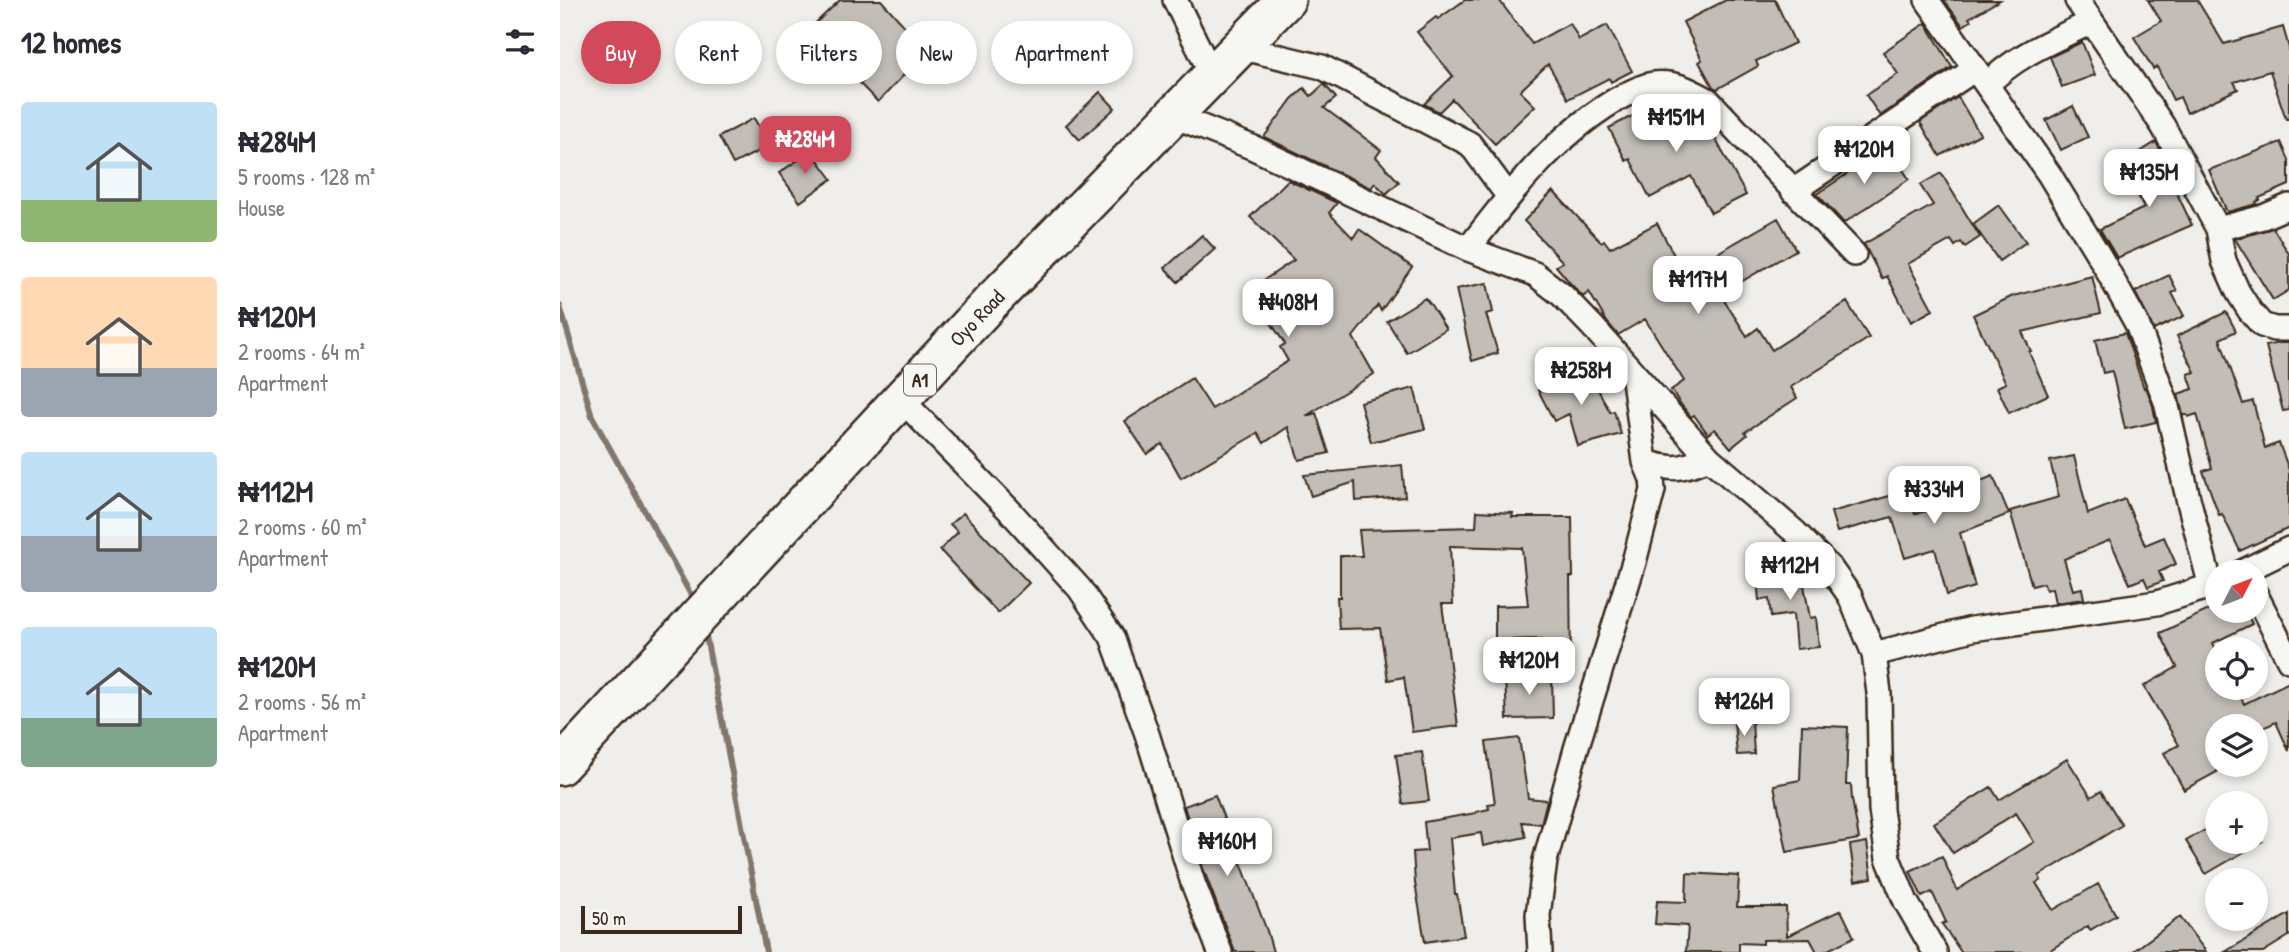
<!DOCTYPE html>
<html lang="en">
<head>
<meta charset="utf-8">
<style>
  :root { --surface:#fff; --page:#f7f7f7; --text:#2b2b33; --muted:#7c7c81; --accent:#d1495b }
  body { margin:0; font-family:"Patrick Hand",sans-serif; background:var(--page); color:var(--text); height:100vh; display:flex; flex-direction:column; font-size:26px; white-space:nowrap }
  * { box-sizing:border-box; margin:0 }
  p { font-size:23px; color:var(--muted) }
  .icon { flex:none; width:38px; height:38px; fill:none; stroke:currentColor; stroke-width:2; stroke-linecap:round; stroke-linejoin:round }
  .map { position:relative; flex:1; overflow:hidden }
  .drawer { display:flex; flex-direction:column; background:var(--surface); width:560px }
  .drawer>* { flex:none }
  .guide { position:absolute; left:21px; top:21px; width:665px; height:63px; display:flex; gap:14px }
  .needle { width:46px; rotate:48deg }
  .tools { position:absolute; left:1645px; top:560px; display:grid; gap:14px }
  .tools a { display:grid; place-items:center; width:63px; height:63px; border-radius:50%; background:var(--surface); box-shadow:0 4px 10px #0003; font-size:35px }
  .scale { position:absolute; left:21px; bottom:18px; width:161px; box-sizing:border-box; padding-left:7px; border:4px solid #3b2a1e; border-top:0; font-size:19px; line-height:24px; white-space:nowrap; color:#3b2a1e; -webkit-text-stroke:5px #f6f6f2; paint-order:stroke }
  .price { position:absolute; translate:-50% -60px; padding:0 16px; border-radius:14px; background:#fff; color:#222; font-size:23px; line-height:46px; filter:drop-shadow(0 2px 4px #0008) }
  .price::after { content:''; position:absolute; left:50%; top:42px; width:21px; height:16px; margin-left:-10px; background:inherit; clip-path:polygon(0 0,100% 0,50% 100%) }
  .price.active { background:var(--accent); color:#fff }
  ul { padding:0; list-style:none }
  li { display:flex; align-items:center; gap:21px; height:175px; padding:0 21px }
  li span { display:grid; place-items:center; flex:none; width:196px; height:140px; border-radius:7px; color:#555 }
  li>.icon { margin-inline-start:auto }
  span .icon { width:84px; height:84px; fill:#fffc; stroke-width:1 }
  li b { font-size:30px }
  h2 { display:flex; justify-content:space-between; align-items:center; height:84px; padding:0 21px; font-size:30px }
  .tag { padding:0 24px; border-radius:32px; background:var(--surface); box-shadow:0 4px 10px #0003; font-size:24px; line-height:63px }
  .tag.active { background:var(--accent); color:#fff }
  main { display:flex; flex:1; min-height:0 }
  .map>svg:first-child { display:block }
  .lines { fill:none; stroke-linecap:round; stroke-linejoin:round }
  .stream { stroke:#81766d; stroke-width:6 }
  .building { fill:#c2bdb7; stroke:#3b2a1e; stroke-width:2 }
  .minor-casing { stroke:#3b2a1e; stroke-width:28 }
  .trunk-casing { stroke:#3b2a1e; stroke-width:42 }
  .minor { stroke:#f6f6f2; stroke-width:23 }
  .trunk { stroke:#f6f6f2; stroke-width:37 }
  .labels { text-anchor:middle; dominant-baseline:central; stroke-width:5; stroke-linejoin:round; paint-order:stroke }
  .shield { fill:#f6f6f2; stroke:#73675e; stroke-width:2 }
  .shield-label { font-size:19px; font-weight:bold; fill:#3b2a1e }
  .street-label { font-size:21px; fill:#3b2a1e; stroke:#f6f6f2 }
</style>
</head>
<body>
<main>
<section class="drawer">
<h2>12 homes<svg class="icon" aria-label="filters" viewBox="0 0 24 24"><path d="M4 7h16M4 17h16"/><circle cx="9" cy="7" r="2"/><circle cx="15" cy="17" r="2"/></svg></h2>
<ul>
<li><span style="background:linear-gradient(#bfe0f5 70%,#8fb573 0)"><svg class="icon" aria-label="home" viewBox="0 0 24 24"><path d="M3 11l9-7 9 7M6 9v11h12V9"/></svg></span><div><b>₦284M</b><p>5 rooms · 128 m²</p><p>House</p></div></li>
<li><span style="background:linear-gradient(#ffd9b3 65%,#9aa5b1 0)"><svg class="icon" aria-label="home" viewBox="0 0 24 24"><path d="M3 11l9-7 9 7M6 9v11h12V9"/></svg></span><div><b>₦120M</b><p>2 rooms · 64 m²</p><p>Apartment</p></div></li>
<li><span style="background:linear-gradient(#bfe0f5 60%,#9aa5b1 0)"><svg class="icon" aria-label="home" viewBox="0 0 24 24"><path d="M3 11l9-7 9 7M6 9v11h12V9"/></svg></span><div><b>₦112M</b><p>2 rooms · 60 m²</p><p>Apartment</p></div></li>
<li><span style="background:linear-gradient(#bfe0f5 65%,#7fa58c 0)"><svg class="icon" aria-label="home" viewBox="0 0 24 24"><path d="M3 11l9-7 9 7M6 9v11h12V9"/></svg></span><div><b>₦120M</b><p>2 rooms · 56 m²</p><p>Apartment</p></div></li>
</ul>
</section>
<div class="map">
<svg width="1729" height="952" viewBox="0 0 1729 952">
  <rect width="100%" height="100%" fill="#efeeea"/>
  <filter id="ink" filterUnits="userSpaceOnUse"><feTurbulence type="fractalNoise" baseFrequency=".0143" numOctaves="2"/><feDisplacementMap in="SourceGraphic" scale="14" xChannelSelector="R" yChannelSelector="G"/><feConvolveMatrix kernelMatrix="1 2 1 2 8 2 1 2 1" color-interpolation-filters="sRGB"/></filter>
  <g filter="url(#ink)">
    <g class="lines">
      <path class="stream" d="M0,306L32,416L136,604
        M145,631L206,952"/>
    </g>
    <path class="building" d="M280,0H321L367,51L318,102L300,84L303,81L275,53L272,56L247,31Z
      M905,0H939L972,44L1010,23L1019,40L1047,25L1072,71L1051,82L1049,78L1008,99L988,64L960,91L975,106L935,144L892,99L879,112L864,104L893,76L857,32L876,17L878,19Z
      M1166,0H1215L1235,43L1196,61L1198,66L1157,89L1153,87L1139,62L1142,60L1123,22Z
      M1384,0H1440L1409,18L1411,21L1403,26Z
      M1588,0H1637L1664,44L1723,27L1729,48V119H1726L1710,71L1674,82L1678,89L1627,113L1620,97L1613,100L1597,67L1593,69L1574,37L1601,21Z
      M1366,23L1392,67L1320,116L1306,95L1338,74L1323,52Z
      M1522,42L1535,75L1502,87L1490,57Z
      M764,84L776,98L764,108L821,150L816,157L839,182L826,194L815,183L811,188L704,137L732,99L744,88L751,96Z
      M540,92L555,108L520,140L506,125Z
      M1398,97L1420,134L1380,156L1360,122Z
      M1107,98L1118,101L1135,134L1149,127L1186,195L1151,213L1131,176L1090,198L1070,159L1066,161L1049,128Z
      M1513,106L1528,137L1501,150L1486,120Z
      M194,118L209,146L173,164L159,137Z
      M1596,142L1611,170L1607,172L1632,225L1557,258L1540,229L1584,208L1579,197L1594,190L1572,157Z
      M1721,142L1729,160V185L1699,198L1700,200L1696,202L1697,204L1667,212L1649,170Z
      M1328,147L1349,179L1284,223L1257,194Z
      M251,151L272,179L240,202L219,173Z
      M1381,173L1420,237L1405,247L1401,242L1395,246L1391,240L1348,264L1373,310L1351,322L1327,276L1322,279L1304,244L1373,205L1360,185Z
      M728,180L777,203L769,213L793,238L799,229L852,267L821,311L818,305L793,337L814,374L746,416L756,413L769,453L739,460L728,427L704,443L698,433L621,478L602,444L587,454L565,421L632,378L652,409L728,361L720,347L725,344L689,290L734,260L690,217Z
      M993,191L1041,242L1044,240L1050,248L1097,223L1117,261L1127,255L1135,266L1218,218L1236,250L1160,294L1187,336L1198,328L1212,350L1287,302L1309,338L1231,387L1237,398L1185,432L1187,435L1171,448L1155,429L1148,434L1134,415L1131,417L1122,406L1111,390L1124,381L1085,319L1058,335L1047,322L1029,292L1023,297L1010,283L996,266L1003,262L964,221Z
      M1439,205L1466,242L1439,261L1413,224Z
      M1713,228L1729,254V290L1713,300L1675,239Z
      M642,235L655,249L618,282L605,268Z
      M1609,275L1617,291L1612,293L1624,316L1594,330L1575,292Z
      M1532,276L1541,313L1462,332L1471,351L1469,352L1488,395L1449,413L1437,387L1446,383L1413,315L1453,296Z
      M927,283L933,312L926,314L938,353L912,361L896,289Z
      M865,298L871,305L886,329L847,353L827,321Z
      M1666,312L1676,331L1660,339L1683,404L1693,401L1705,448L1719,443L1729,470V528L1680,551L1662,514L1659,515L1643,471L1652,468L1637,414L1628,417L1627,415H1623L1618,394L1633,389L1628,374L1635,372L1617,336Z
      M1565,333L1584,388L1586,387L1593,406L1596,422L1565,429L1552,371L1543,373L1535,340Z
      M1720,343H1729V410L1723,411L1706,346Z
      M1025,365L1050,412L1054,411L1061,434L1018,446L1009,414L994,421L978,390Z
      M854,388L865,429L811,442L800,402Z
      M1514,456L1528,514L1565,499L1585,545L1604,537L1616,564L1599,572L1603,581L1588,587L1584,578L1570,584L1550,540L1504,559L1513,590L1522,588L1524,599L1495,603L1492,588L1486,590L1484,583L1472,586L1450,511L1499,497L1490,461Z
      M842,465L845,497L796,501L795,482L751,496L744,475Z
      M1433,476L1449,514L1400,533L1415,587L1387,595L1375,549L1345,558L1332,517L1277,532L1271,512L1348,491L1355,514L1394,503L1390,493Z
      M917,511L953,513L952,517H1012L1013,577H1010L1011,666L983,665V639L935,640V606L968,605L962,548L890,546L893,604H882L898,726L852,732L844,677L828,680L820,628L779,629L777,597H780V556H802L799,530L916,527Z
      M403,513L469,583L438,613L380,550L398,532L390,524Z
      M1240,563L1250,618L1256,617L1259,647L1236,649L1233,614L1211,617L1209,599L1199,600L1197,580L1204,579L1203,570Z
      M1657,606V611H1686L1692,624L1653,643L1657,652V688H1676L1684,704L1729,682V751L1716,722L1696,731V726H1657V772L1624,790L1604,753L1619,745L1584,686L1617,667L1600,633Z
      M992,675L993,718L947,719L945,676Z
      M1192,721L1194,754L1177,755L1174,722Z
      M1242,725L1288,727L1286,785H1291L1292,799L1299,839L1227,852L1214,785L1240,780Z
      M959,738L968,798L987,800L981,824L962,822L966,837L923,846L921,833L890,838L895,894H897L904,936L865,942L855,883L853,852L867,851L864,822L916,813V812L929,809L928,804L935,803L926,742Z
      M862,752L869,801L843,804L836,755Z
      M1507,759L1531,797L1541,791L1562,825L1479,876L1481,880L1476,883L1493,910L1538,884L1556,915L1530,930L1528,926L1487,952H1401L1382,924L1386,922L1372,892L1362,897L1350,871L1382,856L1397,890L1474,842L1456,813L1393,853L1374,823L1431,787L1439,800Z
      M655,795L707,931L713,952H675L643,868L624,806Z
      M1657,823V842H1701L1646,874L1626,841Z
      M1307,842L1312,878L1295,881L1290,845Z
      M1127,873L1179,876L1177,907H1226L1227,936L1281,910L1294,937L1264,952H1257L1250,939L1203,940V944L1179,943V952H1126L1128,926L1095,924L1097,901L1126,902Z
      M1729,914V936L1703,952H1665Z
      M1620,917L1646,952H1572Z"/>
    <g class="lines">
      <defs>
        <path id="minor" d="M615,0L652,75
          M1367,0L1489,174L1541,259L1577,324L1606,402L1628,498L1651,587
          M1517,0L1603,126L1658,229L1664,261L1678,292L1690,311L1702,325L1714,329H1729
          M679,47L762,67L910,144L949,197
          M1427,85C1455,55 1495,40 1531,22
          M612,115L694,148L908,249L975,274L1002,295L1032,326L1149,458L1235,532L1271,569L1290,596L1314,654L1319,693L1321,810L1328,858L1346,902L1375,952
          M1233,191L1415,69
          M1658,229L1703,217L1729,206
          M908,249C951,193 993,138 1054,101C1065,95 1080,86 1093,84C1114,81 1130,90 1148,100L1294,254
          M341,399L449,510L520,589L552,637L587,734L633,883L660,952
          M1085,462C1116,471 1120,469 1149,458
          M1682,572L1729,549
          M1696,595L1729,660
          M1314,654L1412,629L1597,603L1657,584
          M980,952L978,915L985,861L1016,749L1074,562L1093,490L1092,479L1085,462L1073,372"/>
        <g id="trunk">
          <path id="s1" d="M0,766L431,302L726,0"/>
        </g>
      </defs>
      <use href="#minor" class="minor-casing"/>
      <use href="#trunk" class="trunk-casing"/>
      <use href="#minor" class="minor"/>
      <use href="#trunk" class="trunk"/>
    </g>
  </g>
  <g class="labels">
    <rect class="shield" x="344" y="364.5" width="32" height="31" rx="5"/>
    <g class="shield-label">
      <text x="360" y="380">A1</text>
    </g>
    <g class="street-label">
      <text stroke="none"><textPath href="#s1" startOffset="612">Oyo Road</textPath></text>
    </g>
  </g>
</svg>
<div class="tools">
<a><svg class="needle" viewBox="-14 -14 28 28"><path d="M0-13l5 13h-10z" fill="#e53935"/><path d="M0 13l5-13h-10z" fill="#7c7c81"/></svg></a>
<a><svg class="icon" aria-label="locate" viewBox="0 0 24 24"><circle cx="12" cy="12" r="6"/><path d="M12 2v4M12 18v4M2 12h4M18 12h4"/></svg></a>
<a><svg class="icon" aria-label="layers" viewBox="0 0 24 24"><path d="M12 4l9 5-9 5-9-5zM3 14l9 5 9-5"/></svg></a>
<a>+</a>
<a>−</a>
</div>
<div class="scale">50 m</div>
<b class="price" style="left:1116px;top:154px">₦151M</b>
<b class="price active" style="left:245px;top:176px">₦284M</b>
<b class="price" style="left:1304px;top:186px">₦120M</b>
<b class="price" style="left:1589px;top:209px">₦135M</b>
<b class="price" style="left:1138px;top:316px">₦117M</b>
<b class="price" style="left:728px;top:339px">₦408M</b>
<b class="price" style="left:1021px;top:407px">₦258M</b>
<b class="price" style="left:1374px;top:526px">₦334M</b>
<b class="price" style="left:1230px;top:602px">₦112M</b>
<b class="price" style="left:969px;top:697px">₦120M</b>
<b class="price" style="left:1184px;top:738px">₦126M</b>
<b class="price" style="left:667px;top:878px">₦160M</b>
<div class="guide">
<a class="tag active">Buy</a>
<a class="tag">Rent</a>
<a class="tag">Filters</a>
<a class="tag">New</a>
<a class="tag">Apartment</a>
</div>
</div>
</main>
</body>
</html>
